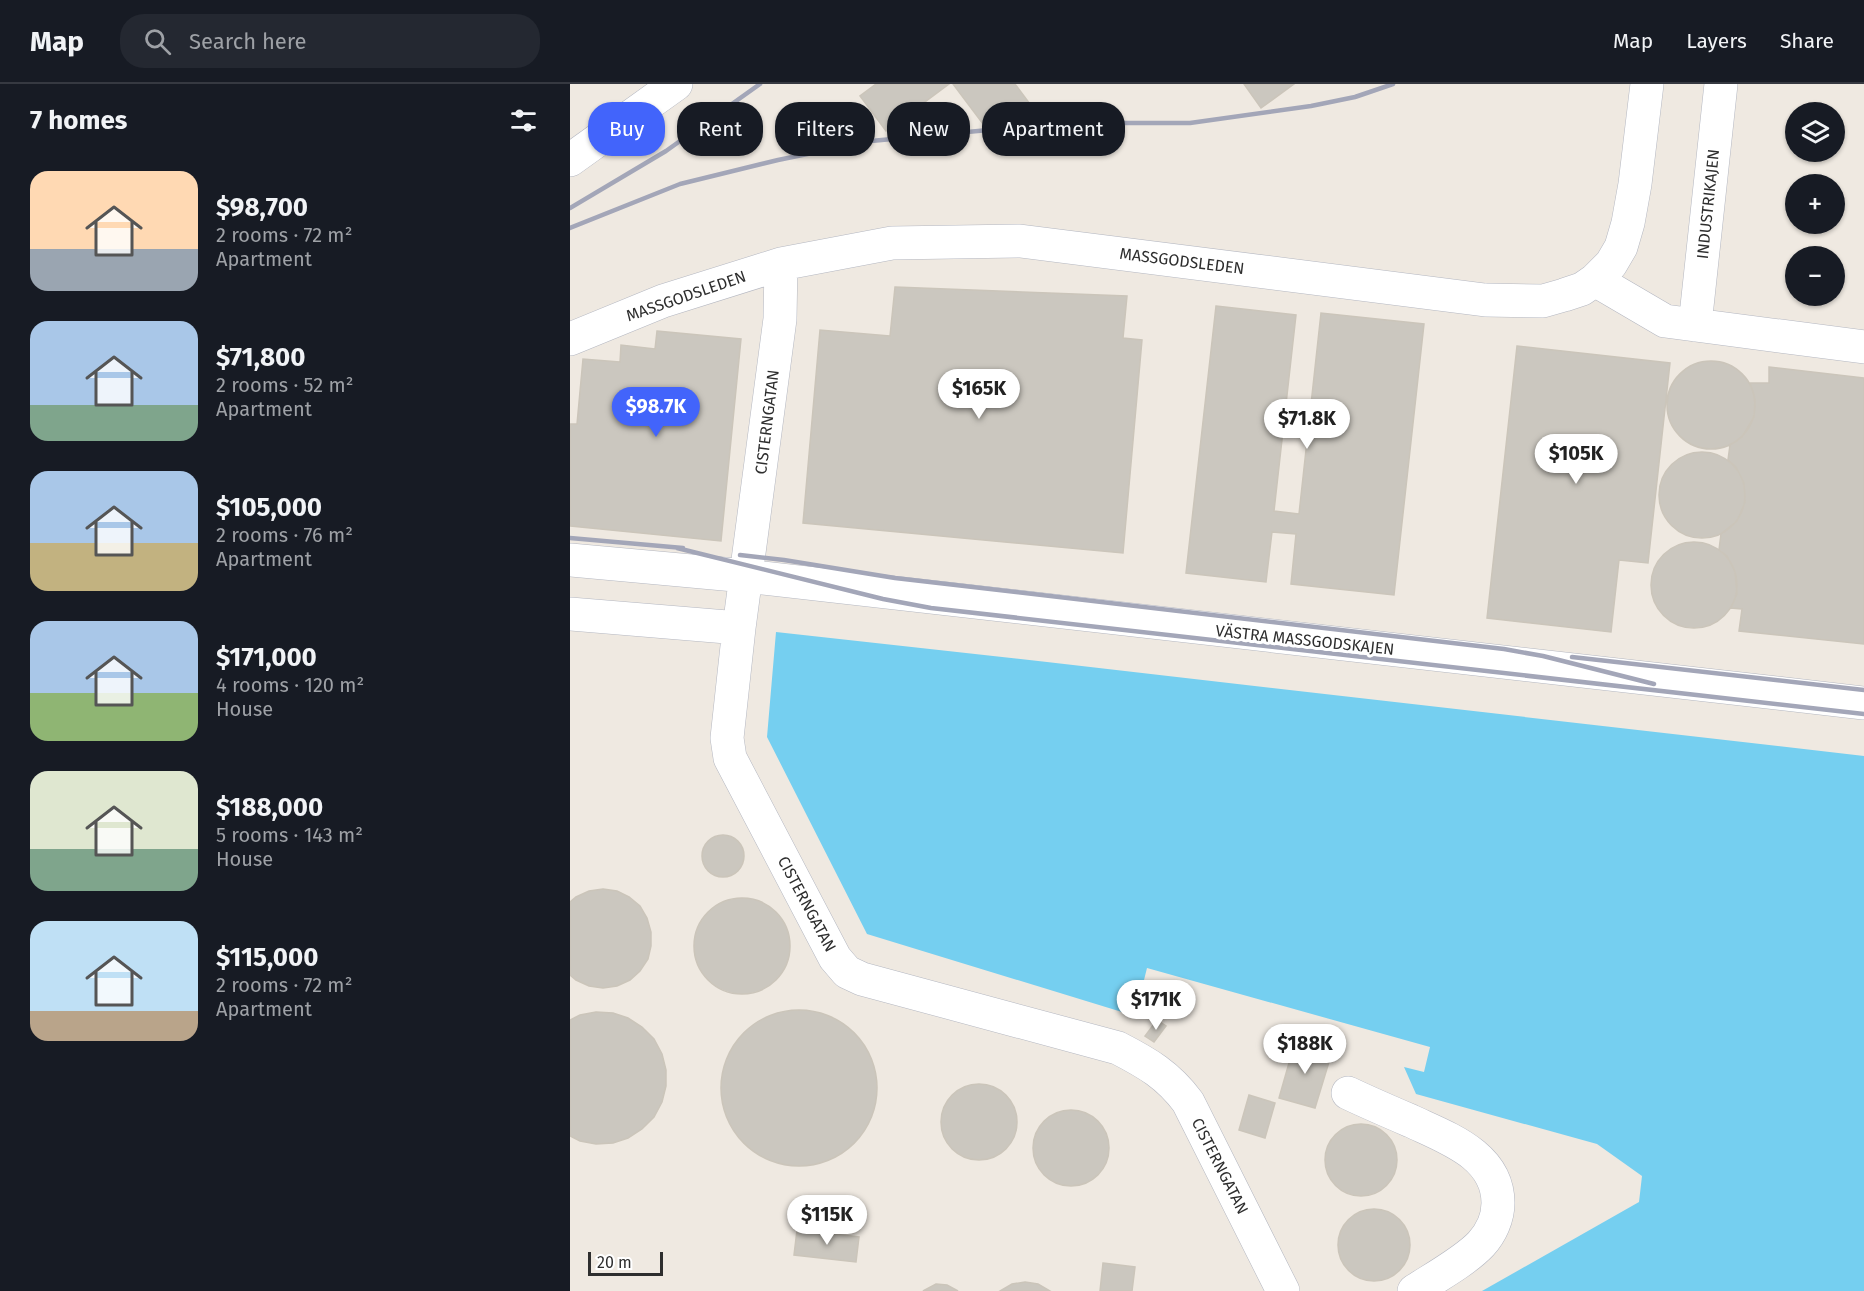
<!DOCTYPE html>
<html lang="en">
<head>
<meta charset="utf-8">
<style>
  :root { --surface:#171b24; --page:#242831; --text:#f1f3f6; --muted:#9ea1a6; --line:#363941; --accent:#4264fb }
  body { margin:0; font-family:"Fira Sans",sans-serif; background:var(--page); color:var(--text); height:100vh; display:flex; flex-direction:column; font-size:22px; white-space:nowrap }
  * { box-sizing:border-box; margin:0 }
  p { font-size:20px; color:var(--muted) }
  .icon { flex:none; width:33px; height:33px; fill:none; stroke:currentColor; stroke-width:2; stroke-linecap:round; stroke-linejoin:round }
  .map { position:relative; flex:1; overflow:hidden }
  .sheet { display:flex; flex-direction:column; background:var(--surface); width:570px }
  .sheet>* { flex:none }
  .hud { position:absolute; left:18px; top:18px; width:570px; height:54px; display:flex; gap:12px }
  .tools { position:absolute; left:1215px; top:18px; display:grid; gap:12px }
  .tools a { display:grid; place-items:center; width:60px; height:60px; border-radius:50%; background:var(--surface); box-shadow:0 2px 4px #0004; font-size:30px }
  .scale { position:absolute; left:18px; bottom:15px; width:75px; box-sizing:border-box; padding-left:6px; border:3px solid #2e2e2e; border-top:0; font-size:16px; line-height:21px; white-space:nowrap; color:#2e2e2e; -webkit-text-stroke:4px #fff; paint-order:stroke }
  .price { position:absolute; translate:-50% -51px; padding:0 14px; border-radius:21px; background:#fff; color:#222; font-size:20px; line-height:39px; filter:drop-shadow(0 2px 3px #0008) }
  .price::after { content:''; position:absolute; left:50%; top:36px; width:18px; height:14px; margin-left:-9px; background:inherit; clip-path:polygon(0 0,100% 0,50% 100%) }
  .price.active { background:var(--accent); color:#fff }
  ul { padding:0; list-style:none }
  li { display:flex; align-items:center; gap:18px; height:150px; padding:0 30px }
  li span { display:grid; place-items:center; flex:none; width:168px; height:120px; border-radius:18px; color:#555 }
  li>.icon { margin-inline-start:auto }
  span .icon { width:72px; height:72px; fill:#fffc; stroke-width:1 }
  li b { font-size:26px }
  h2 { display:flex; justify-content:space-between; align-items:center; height:72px; padding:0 30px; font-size:26px }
  .chip { padding:0 21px; border-radius:24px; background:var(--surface); box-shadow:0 2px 4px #0004; font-size:21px; line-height:54px }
  .chip.active { background:var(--accent); color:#fff }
  header { display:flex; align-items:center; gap:36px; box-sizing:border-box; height:84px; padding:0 30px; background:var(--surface); border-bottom:2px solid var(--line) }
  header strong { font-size:28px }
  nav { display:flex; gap:33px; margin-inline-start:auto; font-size:21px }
  .search { width:420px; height:54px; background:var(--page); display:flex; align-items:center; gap:15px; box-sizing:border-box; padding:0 21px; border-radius:24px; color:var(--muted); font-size:22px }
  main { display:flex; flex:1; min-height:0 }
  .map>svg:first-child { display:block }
  .water { fill:#75cff0 }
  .building { fill:#cbc7bf; stroke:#cbc5ba; stroke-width:1.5 }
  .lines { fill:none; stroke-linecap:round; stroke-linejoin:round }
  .minor-casing { stroke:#b4b7c1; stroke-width:34 }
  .minor { stroke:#fff; stroke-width:33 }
  .rail { stroke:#a3a6b8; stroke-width:4.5 }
  .labels { text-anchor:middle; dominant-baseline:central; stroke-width:6; stroke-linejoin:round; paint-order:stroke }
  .street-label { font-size:16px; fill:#2e2e2e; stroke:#fff }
</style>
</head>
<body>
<header>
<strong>Map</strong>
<div class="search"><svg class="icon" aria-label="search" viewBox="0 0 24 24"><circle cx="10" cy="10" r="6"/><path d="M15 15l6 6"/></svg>Search here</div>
<nav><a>Map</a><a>Layers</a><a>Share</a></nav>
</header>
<main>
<section class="sheet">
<h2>7 homes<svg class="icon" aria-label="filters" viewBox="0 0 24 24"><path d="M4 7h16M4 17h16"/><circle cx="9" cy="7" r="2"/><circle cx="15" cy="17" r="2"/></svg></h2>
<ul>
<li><span style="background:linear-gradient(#ffd9b3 65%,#9aa5b1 0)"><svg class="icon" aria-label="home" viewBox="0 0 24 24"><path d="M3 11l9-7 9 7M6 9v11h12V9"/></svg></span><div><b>$98,700</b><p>2 rooms · 72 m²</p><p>Apartment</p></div></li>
<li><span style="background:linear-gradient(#a9c7e8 70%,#7fa58c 0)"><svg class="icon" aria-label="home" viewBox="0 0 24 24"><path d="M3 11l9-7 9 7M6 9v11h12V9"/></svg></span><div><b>$71,800</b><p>2 rooms · 52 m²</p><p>Apartment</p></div></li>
<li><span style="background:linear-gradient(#a9c7e8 60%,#c2b280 0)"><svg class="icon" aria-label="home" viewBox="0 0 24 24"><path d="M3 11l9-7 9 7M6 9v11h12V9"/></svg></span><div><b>$105,000</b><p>2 rooms · 76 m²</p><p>Apartment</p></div></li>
<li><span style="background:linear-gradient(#a9c7e8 60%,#8fb573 0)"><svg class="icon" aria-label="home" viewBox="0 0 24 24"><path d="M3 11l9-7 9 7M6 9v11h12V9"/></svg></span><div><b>$171,000</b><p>4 rooms · 120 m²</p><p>House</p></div></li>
<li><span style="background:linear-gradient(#dfe7d0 65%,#7fa58c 0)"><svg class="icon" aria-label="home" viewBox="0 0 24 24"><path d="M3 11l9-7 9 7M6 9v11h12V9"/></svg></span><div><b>$188,000</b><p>5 rooms · 143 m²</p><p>House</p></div></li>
<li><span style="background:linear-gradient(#bfe0f5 75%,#b9a48a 0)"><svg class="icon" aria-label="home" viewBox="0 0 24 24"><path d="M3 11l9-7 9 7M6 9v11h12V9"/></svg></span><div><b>$115,000</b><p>2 rooms · 72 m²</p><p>Apartment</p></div></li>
</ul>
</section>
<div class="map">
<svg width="1294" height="1207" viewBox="0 0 1294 1207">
  <rect width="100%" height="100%" fill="#efe9e1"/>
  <path class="water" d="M206,548L477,578L1294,672V1207H912L1069,1118L1072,1092L1027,1060L846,1010L834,983L854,988L860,963L577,884L571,908L589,910L565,932L297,850L197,653Z"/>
  <path class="building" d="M306,0H379L316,47L290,12Z
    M383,0H445L460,20L435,39L427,29L413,40Z
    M674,0H724L691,24Z
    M325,203L557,212L553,254L572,256L553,469L233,439L250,246L320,252Z
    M646,222L726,231L704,427L729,430L751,229L854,240L824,511L721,500L726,450L702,448L696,498L616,489Z
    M87,247L171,255L151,457L0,442V340H7L13,275L50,278L51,261L85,265Z
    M947,262L1100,279L1078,479L1049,476L1041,548L917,534Z
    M1097 321a44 44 0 1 1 88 0a44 44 0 1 1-88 0Z
    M1199,283L1294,294V560L1169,547L1172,525L1161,524L1167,510L1165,488L1157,472L1149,466L1151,450L1167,437L1175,418L1174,399L1166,383L1158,376L1160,361L1172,353L1184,333L1185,315L1180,299H1199Z
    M1089 411a43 43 0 1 1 86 0a43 43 0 1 1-86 0Z
    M1081 501a43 43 0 1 1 86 0a43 43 0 1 1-86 0Z
    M132 772a21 21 0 1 1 42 0a21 21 0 1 1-42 0Z
    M33,805L47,807L59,813L70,822L77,834L81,848V862L78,875L70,887L60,896L47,902L33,904L19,902L6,896L0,891V818L6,813L19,807Z
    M124 862a48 48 0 1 1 96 0a48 48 0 1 1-96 0Z
    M151 1004a78 78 0 1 1 156 0a78 78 0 1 1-156 0Z
    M26,928L43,929L58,934L72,943L84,955L92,970L96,986V1002L92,1018L84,1033L72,1045L58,1054L43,1059L26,1060L10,1057L0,1052V936L10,931Z
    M587,936L596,942L584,958L575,952Z
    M725,958L762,968L745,1024L709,1014Z
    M371 1038a38 38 0 1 1 76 0a38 38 0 1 1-76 0Z
    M679,1011L705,1019L695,1054L669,1046Z
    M463 1064a38 38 0 1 1 76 0a38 38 0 1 1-76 0Z
    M755 1076a36 36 0 1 1 72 0a36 36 0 1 1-72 0Z
    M768 1161a36 36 0 1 1 72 0a36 36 0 1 1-72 0Z
    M227,1146L289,1153L286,1178L224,1171Z
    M533,1179L565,1183L562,1207H530Z
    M455,1198L468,1200L480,1207H430L442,1200Z
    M366,1200L377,1201L388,1207H353Z"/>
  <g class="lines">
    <defs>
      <path id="minor" d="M0,76L106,0
        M211,180L210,235L169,544L157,654L160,674L265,874L277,888L292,895L548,964C577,979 598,991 618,1018L713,1207
        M1025,196L1095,237L1294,263
        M1125,241L1151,0
        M0,255L93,217L211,180L322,159L450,157L915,216L973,217L994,211L1012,205L1025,196L1041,180L1051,163L1058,139L1065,100L1077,0
        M0,476L176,492L1294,619
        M0,530L169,544
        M778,1009C799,1019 820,1028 841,1037C877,1054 928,1071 928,1119C928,1134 921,1149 911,1160C895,1177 864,1194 844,1207"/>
    </defs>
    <use href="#minor" class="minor-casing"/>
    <use href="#minor" class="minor"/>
    <path class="rail" d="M0,124L96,67L190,0
      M0,144L110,100L208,76L301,57L495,39H620L741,22L785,13L823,0
      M0,454L113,464
      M107,464L313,515L361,524L1294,630
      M170,471L214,476L325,494L934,565L973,572L1084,600
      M1002,573L1294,606"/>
  </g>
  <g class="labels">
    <g class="street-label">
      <text transform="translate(1138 120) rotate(-84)">INDUSTRIKAJEN</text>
      <text transform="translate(612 177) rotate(7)">MASSGODSLEDEN</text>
      <text transform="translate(116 212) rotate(-19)">MASSGODSLEDEN</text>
      <text transform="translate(197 338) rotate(-83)">CISTERNGATAN</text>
      <text transform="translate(735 556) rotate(6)">VÄSTRA MASSGODSKAJEN</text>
      <text transform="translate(237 820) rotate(62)">CISTERNGATAN</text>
      <text transform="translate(650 1082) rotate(63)">CISTERNGATAN</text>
    </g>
  </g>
</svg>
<div class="tools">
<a><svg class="icon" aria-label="layers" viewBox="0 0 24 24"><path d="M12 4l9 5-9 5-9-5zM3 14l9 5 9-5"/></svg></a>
<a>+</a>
<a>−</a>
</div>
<div class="scale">20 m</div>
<b class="price" style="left:409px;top:336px">$165K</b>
<b class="price active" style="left:86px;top:354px">$98.7K</b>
<b class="price" style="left:737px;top:366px">$71.8K</b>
<b class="price" style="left:1006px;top:401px">$105K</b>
<b class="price" style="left:586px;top:947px">$171K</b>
<b class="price" style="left:735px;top:991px">$188K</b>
<b class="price" style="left:257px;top:1162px">$115K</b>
<div class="hud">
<a class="chip active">Buy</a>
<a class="chip">Rent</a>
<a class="chip">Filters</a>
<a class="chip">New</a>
<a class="chip">Apartment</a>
</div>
</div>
</main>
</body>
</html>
